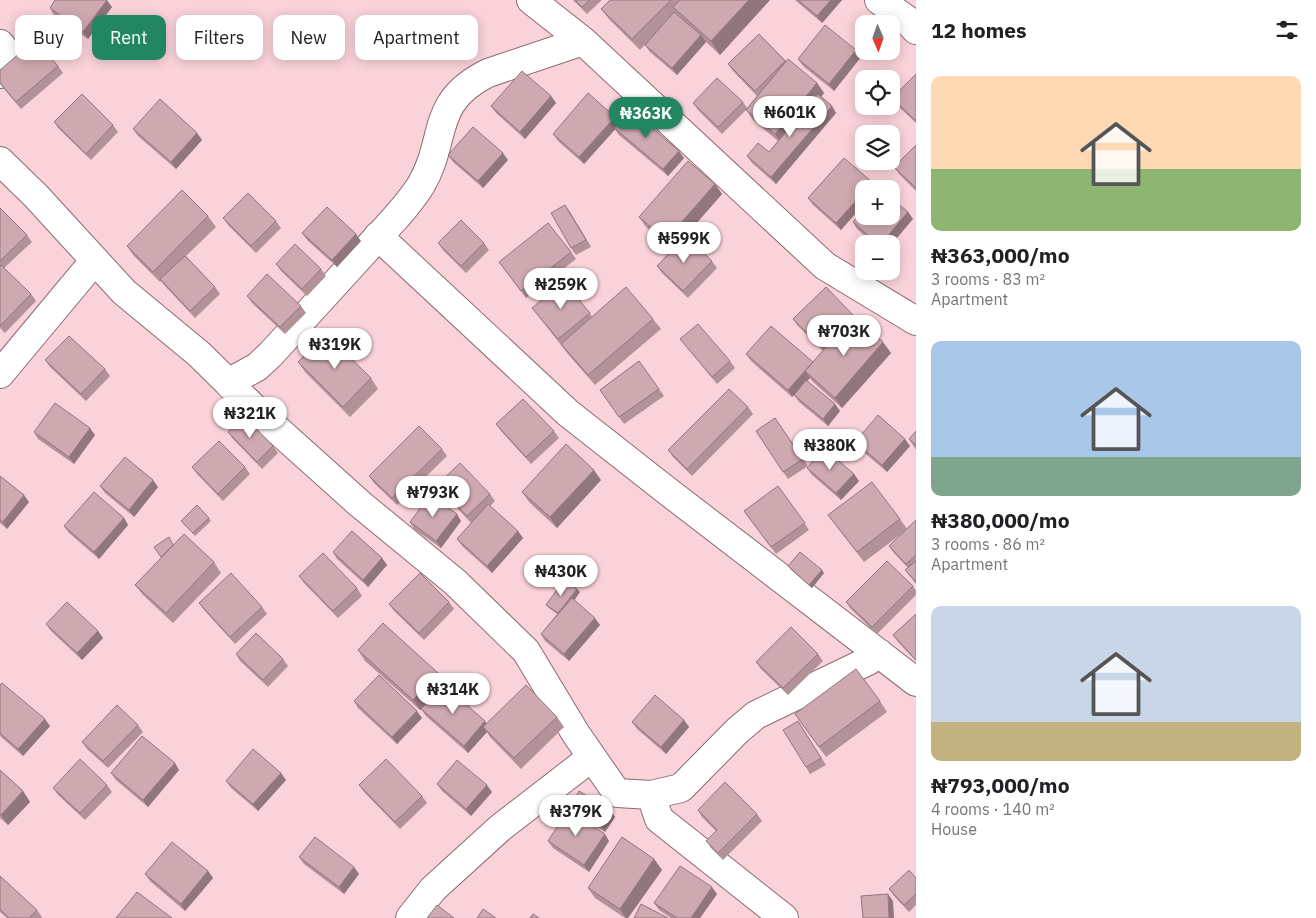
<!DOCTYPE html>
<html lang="en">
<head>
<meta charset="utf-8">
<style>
  :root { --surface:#fff; --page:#f2f2f2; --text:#202124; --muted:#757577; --accent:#228661 }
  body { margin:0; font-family:"IBM Plex Sans",sans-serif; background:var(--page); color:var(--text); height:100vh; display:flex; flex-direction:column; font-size:19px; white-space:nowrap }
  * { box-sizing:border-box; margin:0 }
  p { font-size:16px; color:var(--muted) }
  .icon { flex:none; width:28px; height:28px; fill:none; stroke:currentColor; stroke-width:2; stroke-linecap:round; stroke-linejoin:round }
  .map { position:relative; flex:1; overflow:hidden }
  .side { display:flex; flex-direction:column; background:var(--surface); width:400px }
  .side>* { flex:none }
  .banner { position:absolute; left:15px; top:15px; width:475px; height:45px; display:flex; gap:10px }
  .needle { width:32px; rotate:178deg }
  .controls { position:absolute; left:855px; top:15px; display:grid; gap:10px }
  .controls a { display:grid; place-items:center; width:45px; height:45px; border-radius:10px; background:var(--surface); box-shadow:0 2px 12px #0003; font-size:25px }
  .price { position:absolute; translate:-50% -42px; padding:0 11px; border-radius:18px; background:#fff; color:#222; font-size:16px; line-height:32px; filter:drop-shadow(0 1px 2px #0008) }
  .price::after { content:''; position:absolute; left:50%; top:30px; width:15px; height:11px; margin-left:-8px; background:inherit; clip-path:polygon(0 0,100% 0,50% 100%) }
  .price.on { background:var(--accent); color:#fff }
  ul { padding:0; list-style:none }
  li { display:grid; align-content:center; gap:10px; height:265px; padding:0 15px }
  li span { display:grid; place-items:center; height:155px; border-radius:10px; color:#555 }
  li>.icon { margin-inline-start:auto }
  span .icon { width:90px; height:90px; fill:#fffc; stroke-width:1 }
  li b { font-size:21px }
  h2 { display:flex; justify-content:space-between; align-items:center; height:60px; padding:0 15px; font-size:21px }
  .tag { padding:0 18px; border-radius:10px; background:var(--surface); box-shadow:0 2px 12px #0003; font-size:18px; line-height:45px }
  .tag.on { background:var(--accent); color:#fff }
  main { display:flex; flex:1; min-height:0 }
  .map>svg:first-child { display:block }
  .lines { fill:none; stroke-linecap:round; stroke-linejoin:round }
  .minor-casing { stroke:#8c6970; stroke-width:30 }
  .minor { stroke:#fff; stroke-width:28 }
  .wall { fill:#b29197 }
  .shaded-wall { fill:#91767b }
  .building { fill:#cfa9b0; stroke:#91767b }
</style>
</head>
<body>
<main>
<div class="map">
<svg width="916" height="918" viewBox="0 0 916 918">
  <rect width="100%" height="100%" fill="#fad2d9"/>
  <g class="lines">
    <defs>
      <path id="minor" d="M531,0L583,41L825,266L916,321
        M879,0L906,19L916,30
        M0,44L13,60L0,74
        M0,161L36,196L124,292L199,354L262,416L360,504L455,582L526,651L576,734L617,793L651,795L681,788L737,731L756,715L868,661L879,653
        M378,236L568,413L666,490L916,682
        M0,374L95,260
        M230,385L237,378L257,367L270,355C301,321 333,286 364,252C384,230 405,210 421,185C448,139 429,102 488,73L583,41
        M651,795L659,819L784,918
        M410,918L433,889L500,828L592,757"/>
    </defs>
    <use href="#minor" class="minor-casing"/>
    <use href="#minor" class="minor"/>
  </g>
  <path class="wall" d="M573,0H602L587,14Z
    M610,0H770L720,55L704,40L706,42L677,75L650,52L645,45L656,33L640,50L609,19L601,9Z
    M795,0H842L822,23Z
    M112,7L88,39L54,15L50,8Z
    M759,34L786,61L817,83L824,93L821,97L832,106L836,113L776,184L752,163L747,156L769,152L778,141L753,120L746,110L722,134L698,110L693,103L743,102L747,108L757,96L733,71L728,64Z
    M856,50L861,57L834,91L803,66L798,59Z
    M58,66L63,73L21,109L0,84V70Z
    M916,74V123L897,105L892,98Z
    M551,96L556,103L525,139L496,113L491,106Z
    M54,122L113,125L118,132L91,160L59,129Z
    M619,122L684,158L668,176L619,135L615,129L584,164L558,141L553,134Z
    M133,129L197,133L202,140L176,169L138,136Z
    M916,145V191L899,174L894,167Z
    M448,155L508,160L483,188L453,162Z
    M844,158L841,230L813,205L808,198Z
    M715,184L722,194L685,236L712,261L717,268L688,298L662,273L657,266L672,250L646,227L639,217Z
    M565,205L591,247L576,255L571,248Z
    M0,208L27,235L32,242L4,268L31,294L36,301L5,333L0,328Z
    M908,212L913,219L891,244H874L857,229L853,222Z
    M208,216L216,227L186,256L215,287L220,294L195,318L165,286L161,281L160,282L134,256L127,246Z
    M223,218L276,221L281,228L256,253L228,225Z
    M302,233L361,241L337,267L307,240Z
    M438,243H484L489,250L466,273L443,250Z
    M571,252L576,259L526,298L499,262Z
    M276,264L321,269L326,276L307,296L281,271Z
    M247,296L301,306L306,313L285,334L252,303Z
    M532,308L590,313L592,317L653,319L661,329L595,385L568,354Z
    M853,315L891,353L842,408L812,381L810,378L807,381L835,404L840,411L828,426L799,402L794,395L792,397L751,361L746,354L813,362L823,351L798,326L793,319Z
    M680,339L730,361L735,368L717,384Z
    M45,360L105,369L110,376L86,401L50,367Z
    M639,361L664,396L624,424L600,390Z
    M298,362L371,378L378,389L350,417L305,372Z
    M748,407L753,414L692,476L673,457L668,450Z
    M775,418L808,466L788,479L756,431Z
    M496,424L554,431L559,438L531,464L501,431Z
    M916,431V450L909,439Z
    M34,432L95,435L74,464L38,439Z
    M228,432L273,446L278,453L262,469L233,439Z
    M855,442L910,446L887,472L860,449Z
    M442,449L447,456L397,505L374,483L369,476Z
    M192,467H245L250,474L223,501L197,474Z
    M807,468L854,474L859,481L841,500L812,475Z
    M0,476L29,502L7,529L0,523Z
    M601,480L557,528L529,502L522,492Z
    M437,485L490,494L495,501L490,506L523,538L492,573L462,546L457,539L471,523L442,492Z
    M100,486L158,487L134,517L105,493Z
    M778,486L809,530L776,554L744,511Z
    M828,515L900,519L907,529L916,520V584L905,570L908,568L894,553L889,546L904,532L864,562Z
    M124,518L128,525L99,559L69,533L64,526Z
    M209,518L211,521L195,536L181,521Z
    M461,521L441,548L414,529L410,522Z
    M174,545L214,562L221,573L173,623L143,595L135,585Z
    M333,552L382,558L387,565L368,587L337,559Z
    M788,566L824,573L812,588L791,570Z
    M299,576L357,588L362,596L338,618L304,583Z
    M913,586L916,591V595L877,634L851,609L846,602Z
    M577,589L580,592L574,600L600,625L569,661L545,641L541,634L557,614L549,608L546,605Z
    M449,602L454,609L424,640L394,611L389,604Z
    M199,603L262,607L267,614L235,644L204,610Z
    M916,614V661L898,642L893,635Z
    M46,624L98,631L103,638L82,660L51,631Z
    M358,650L445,683L443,685L486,723L557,717L564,727L521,769L490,737L487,732L468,753L426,716L421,709L424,706L420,710L365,661Z
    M236,654L283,659L288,666L268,687L240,661Z
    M818,654L823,661L788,695L761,669L756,662Z
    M0,685L50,726L23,756L0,736Z
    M354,701L422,718L397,744L358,708Z
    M880,701L887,712L826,757L795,714Z
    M684,720L689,727L666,754L637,729L632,722Z
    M798,721L826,765L810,774L806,767Z
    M138,725L143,732L108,768L87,749L82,742Z
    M0,770L23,791L30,802L8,825L0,818Z
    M179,770L148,807L116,780L111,773Z
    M286,780L258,811L231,788L226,781Z
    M437,784L492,792L471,816L442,791Z
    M107,785L112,792L85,820L58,795L53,788Z
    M359,785L422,796L427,803L400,829L364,792Z
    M570,807L610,810L615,817L605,832L575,814Z
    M698,810L757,814L762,821L723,860L711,848L706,841L716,831L702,817Z
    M548,841H609L589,872L553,848Z
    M299,857L359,874L344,894L304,864Z
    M654,859L662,870L628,918H625L595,898L588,888Z
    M208,871L213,878L185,911L150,881L145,874Z
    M0,876L37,910L42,917L41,918H7L0,912Z
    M916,878V905L909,912L894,896L889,889Z
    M717,894L700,918H671L659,910L654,903Z"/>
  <path class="shaded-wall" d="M107,0L112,7L88,39L83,32Z
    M749,0H770L720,55L711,41Z
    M831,0H842L822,23L817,16Z
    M701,35L706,42L677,75L672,68Z
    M856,50L861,57L834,91L829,84Z
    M817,83L824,93L782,144L775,134Z
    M551,96L556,103L525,139L520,132Z
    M832,106L836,113L776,184L771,177Z
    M615,117L620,124L584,164L579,157Z
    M197,133L202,140L176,169L171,162Z
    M679,151L684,158L668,176L663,169Z
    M503,153L508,160L483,188L478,181Z
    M872,182L877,189H866Z
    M715,184L722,194L673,250L666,240Z
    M864,192V204L841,230L836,223Z
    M565,205L570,212L591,247L586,240Z
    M908,212L913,219L891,245V244H881Z
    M356,234L361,241L337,267L332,260Z
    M883,342L891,353L842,408L835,398Z
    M805,371L810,378L792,397L788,390Z
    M835,404L840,411L828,426L823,419Z
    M90,428L95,435L74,464L69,457Z
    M905,439L910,446L887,472L882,465Z
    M594,470L601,480L557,528L550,517Z
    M854,474L859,481L841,500L836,493Z
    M153,480L158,487L134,517L129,510Z
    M24,495L29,502L7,529L3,522Z
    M457,514L461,521L441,548L436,541Z
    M124,518L128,525L99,559L94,552Z
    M518,531L523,538L492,573L487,566Z
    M382,558L387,565L368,587L363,580Z
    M822,570L824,573L812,588L809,585Z
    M577,589L580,592L562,618L559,614Z
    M595,618L600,625L569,661L564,654Z
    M98,631L103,638L82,660L77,653Z
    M438,673L445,683L420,710L413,700Z
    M417,711L422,718L397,744L392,737Z
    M45,719L50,726L23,756L18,749Z
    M684,720L689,727L666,754L661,747Z
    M485,721L490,728L483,727L487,732L468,753L464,746Z
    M175,763L179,770L148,807L143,800Z
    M281,773L286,780L258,811L253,804Z
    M487,785L492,792L471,816L466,809Z
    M23,791L30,802L8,825L1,815Z
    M610,810L615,817L605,832L600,825Z
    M605,834L609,841L589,872L584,865Z
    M654,859L662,870L628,918H626L620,909Z
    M354,867L359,874L344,894L339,887Z
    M208,871L213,878L185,911L181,904Z
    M712,887L717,894L700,918H691Z
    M888,894L893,901L894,918H889Z"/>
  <path class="building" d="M55,0H107L83,32L50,8Z
    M575,0H590L582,7Z
    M610,0H671L632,39L601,9Z
    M680,0H749L711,41L673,7Z
    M798,0H831L817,16Z
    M674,12L701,35L672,68L645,45Z
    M825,25L856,50L829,84L798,59Z
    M759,34L785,61L755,91L728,64Z
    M35,40L58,66L16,102L0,83V70Z
    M788,59L817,83L775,134L746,110Z
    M522,71L551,96L520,132L491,106Z
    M916,74V121L892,98Z
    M717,78L743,102L718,127L693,103Z
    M588,93L615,117L579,157L553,134Z
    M82,94L113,125L86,154L54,122Z
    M818,94L832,106L771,177L747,156L758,143L769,152Z
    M160,99L197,133L171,162L133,129Z
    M630,109L679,151L663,169L614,128Z
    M473,127L503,153L478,181L448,155Z
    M916,145V188L894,167Z
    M844,158L872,182L866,189H864V192L836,223L808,198Z
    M688,161L715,184L666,240L639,217Z
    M182,190L208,216L153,272L127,246Z
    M248,193L276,221L251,246L223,218Z
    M891,198L908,212L881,244H878L853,222L864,209V216H891Z
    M565,205L586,240L571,248L551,213Z
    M327,207L356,234L332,260L302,233Z
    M0,208L27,235L0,261Z
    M461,220L484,243L461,266L438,243Z
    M548,223L571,252L521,291L499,262Z
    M686,236L712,261L683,291L657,266Z
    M295,244L321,269L302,289L276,264Z
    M185,256L215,287L190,311L160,279Z
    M1,265L31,294L0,326V266Z
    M267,274L301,306L280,327L247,296Z
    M564,282L590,313L558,339L532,308Z
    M626,287L653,319L588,375L561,344Z
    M826,287L853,315L820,346L793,319Z
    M853,316L883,342L835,398L805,371Z
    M698,324L730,361L712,377L680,339Z
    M771,326L813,362L788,390L746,354Z
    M326,334L371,378L343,407L298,362Z
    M69,336L105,369L81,394L45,360Z
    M639,361L659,389L619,417L600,390Z
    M806,380L835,404L823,419L794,395Z
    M729,389L748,407L687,469L668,450Z
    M523,399L554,431L526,457L496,424Z
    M55,403L90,428L69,457L34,432Z
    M878,415L905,439L882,465L855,442Z
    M244,416L273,446L257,462L228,432Z
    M775,418L803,459L783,472L756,431Z
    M419,426L442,449L392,498L369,476Z
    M916,431V445L909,439Z
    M219,441L245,467L218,494L192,467Z
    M566,444L594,470L550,517L522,492Z
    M824,448L854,474L836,493L807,468Z
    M125,457L153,480L129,510L100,486Z
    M460,463L490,494L467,516L437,485Z
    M0,476L24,495L3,522L0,520Z
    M872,482L900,519L857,552L828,515Z
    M778,486L805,523L771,547L744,511Z
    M94,492L124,518L94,552L64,526Z
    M430,495L457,514L436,541L410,522Z
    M488,504L518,531L487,566L457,539Z
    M197,505L209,518L193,533L181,521Z
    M916,520V555L906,564L889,546Z
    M352,531L382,558L363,580L333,552Z
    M184,534L214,562L166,613L135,585Z
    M169,537L173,545L161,557L154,547Z
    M800,552L822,570L809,585L788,566Z
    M323,553L357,588L333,611L299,576Z
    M887,561L913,586L872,627L846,602Z
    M916,561V582L905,570Z
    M231,573L262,607L230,637L199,603Z
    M420,573L449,602L419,633L389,604Z
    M564,580L577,589L558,613L546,605Z
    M572,598L595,618L564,654L541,634Z
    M67,602L98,631L77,653L46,624Z
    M916,614V660L893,635Z
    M383,623L438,673L413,700L358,650Z
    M791,627L818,654L783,688L756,662Z
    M256,633L283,659L263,680L236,654Z
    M856,669L880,701L819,747L795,714Z
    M379,675L417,711L392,737L354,701Z
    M2,683L45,719L18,749L0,733V685Z
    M443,684L485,721L464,746L421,709Z
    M526,685L557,717L514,758L483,727Z
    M655,695L684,720L661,747L632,722Z
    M117,705L138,725L103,761L82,742Z
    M798,721L821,758L806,767L783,730Z
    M142,736L175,763L143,800L111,773Z
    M253,749L281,773L253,804L226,781Z
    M80,759L107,785L80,813L53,788Z
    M386,759L422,796L395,822L359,785Z
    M457,760L487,785L466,809L437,784Z
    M0,770L23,791L1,815L0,814Z
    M725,782L757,814L718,853L706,841L717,830L698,810Z
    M579,791L610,810L600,825L570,807Z
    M568,810L605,834L584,865L548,841Z
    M315,837L354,867L339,887L299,857Z
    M622,837L654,859L620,909L588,888Z
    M172,842L208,871L181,904L145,874Z
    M680,866L712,887L691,918H677L654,903Z
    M909,870L916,878V894L904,905L889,889Z
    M0,876L37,910L29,918H9L0,909Z
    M137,892L172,918H116Z
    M888,894L889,918H863L861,896Z
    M641,904L668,918H634Z
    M437,905L454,918H427Z
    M483,909L496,918H477Z
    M533,914L539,918H530Z"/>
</svg>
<div class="controls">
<a><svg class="needle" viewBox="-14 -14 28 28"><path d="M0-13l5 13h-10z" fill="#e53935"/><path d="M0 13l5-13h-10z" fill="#757577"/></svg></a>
<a><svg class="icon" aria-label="locate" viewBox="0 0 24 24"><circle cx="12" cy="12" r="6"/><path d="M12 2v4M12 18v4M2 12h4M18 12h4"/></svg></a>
<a><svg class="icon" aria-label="layers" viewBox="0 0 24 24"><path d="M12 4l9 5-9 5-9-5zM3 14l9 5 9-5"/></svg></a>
<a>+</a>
<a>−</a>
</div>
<b class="price" style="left:790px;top:138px">₦601K</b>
<b class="price on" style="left:646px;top:139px">₦363K</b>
<b class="price" style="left:684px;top:264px">₦599K</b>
<b class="price" style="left:561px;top:310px">₦259K</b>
<b class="price" style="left:844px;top:357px">₦703K</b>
<b class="price" style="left:335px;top:370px">₦319K</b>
<b class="price" style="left:250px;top:439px">₦321K</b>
<b class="price" style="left:830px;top:471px">₦380K</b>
<b class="price" style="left:433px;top:518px">₦793K</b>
<b class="price" style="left:561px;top:597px">₦430K</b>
<b class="price" style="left:453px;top:715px">₦314K</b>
<b class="price" style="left:576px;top:837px">₦379K</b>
<div class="banner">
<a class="tag">Buy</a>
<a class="tag on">Rent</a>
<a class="tag">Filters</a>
<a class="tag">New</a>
<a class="tag">Apartment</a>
</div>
</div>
<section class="side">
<h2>12 homes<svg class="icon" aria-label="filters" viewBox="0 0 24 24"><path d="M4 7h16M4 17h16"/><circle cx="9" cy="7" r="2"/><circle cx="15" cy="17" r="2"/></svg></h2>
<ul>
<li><span style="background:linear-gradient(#ffd9b3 60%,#8fb573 0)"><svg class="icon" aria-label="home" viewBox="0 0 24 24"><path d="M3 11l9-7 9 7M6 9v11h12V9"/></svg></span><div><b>₦363,000/mo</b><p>3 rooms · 83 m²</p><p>Apartment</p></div></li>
<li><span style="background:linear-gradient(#a9c7e8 75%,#7fa58c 0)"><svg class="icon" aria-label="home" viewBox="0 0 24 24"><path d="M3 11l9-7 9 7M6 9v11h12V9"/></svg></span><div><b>₦380,000/mo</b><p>3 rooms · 86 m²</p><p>Apartment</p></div></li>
<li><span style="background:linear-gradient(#c9d6e8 75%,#c2b280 0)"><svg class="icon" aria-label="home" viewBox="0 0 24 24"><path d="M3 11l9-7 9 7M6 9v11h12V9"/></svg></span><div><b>₦793,000/mo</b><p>4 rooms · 140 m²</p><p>House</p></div></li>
</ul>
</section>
</main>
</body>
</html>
